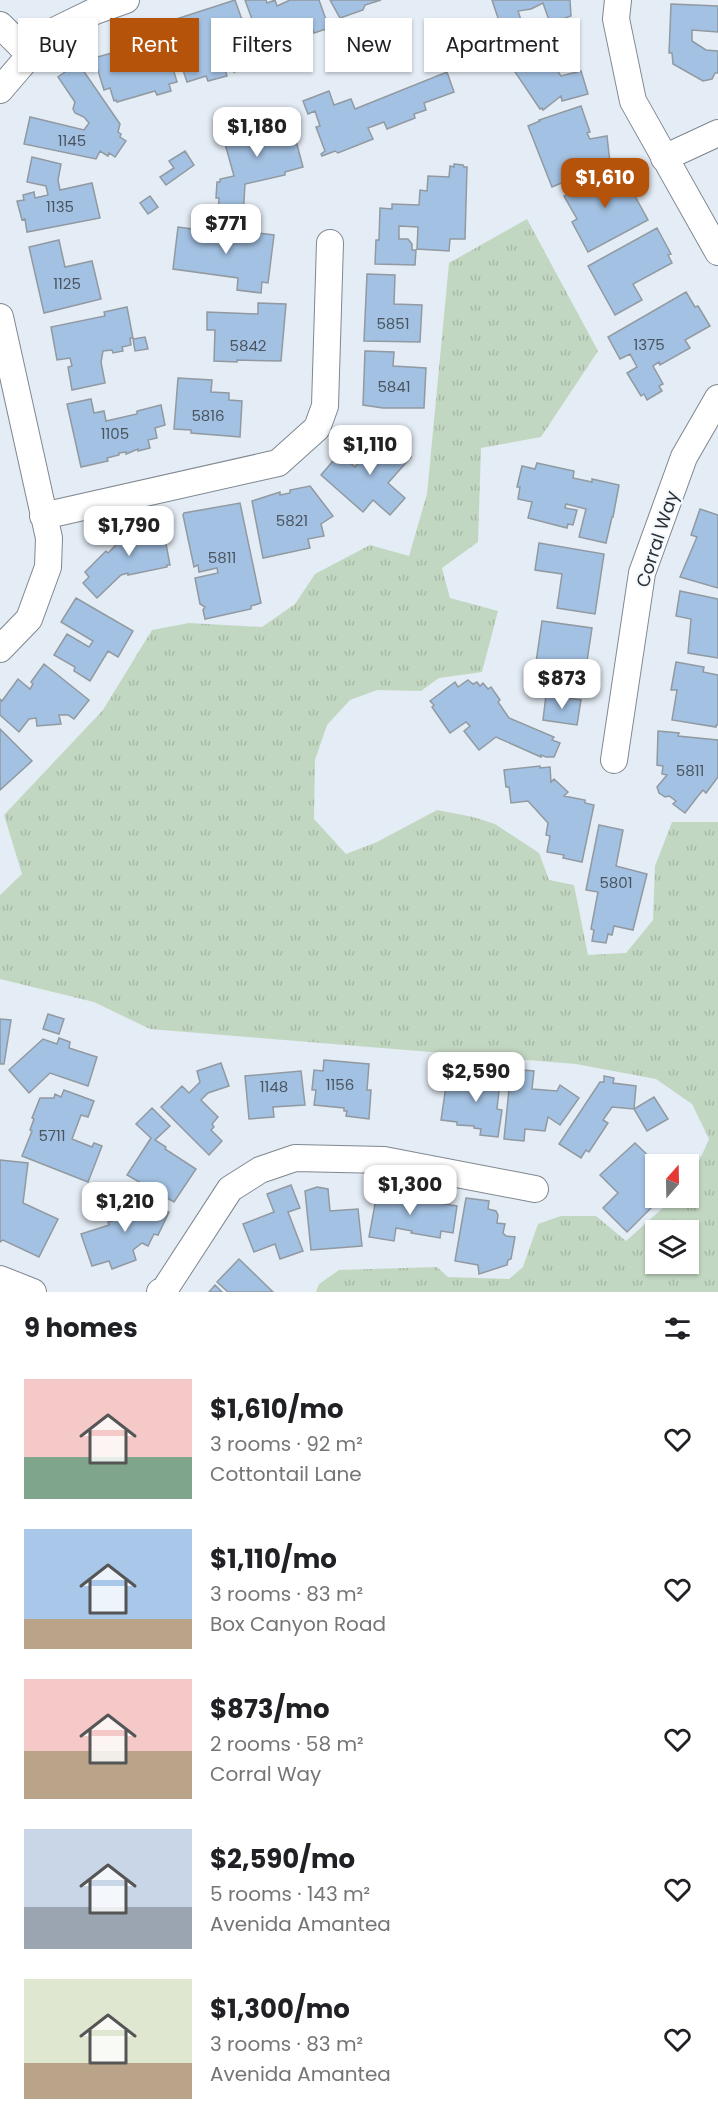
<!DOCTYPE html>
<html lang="en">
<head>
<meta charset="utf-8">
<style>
  :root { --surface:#fff; --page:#f2f2f2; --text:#202124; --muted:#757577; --accent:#b45309 }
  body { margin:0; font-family:Poppins,sans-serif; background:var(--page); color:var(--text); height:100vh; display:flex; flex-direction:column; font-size:22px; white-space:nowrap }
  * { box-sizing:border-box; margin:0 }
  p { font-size:20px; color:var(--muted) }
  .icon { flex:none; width:33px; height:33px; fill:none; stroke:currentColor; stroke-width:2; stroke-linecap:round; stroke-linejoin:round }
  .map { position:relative; height:1292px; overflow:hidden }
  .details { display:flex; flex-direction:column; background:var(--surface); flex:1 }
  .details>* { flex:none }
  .banner { position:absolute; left:18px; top:18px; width:682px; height:54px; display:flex; gap:12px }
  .needle { width:39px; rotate:20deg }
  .tools { position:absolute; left:645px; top:1154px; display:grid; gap:12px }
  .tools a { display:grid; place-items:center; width:54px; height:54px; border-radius:0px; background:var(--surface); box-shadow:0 2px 4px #0004; font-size:30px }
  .price { position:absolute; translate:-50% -51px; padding:0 14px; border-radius:12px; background:#fff; color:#222; font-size:20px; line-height:39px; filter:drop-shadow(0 2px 3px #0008) }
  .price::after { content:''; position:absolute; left:50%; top:36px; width:18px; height:14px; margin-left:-9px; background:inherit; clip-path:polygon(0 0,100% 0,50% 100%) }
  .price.on { background:var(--accent); color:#fff }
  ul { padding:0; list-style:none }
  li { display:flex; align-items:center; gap:18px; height:150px; padding:0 24px }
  li span { display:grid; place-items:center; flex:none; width:168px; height:120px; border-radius:0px; color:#555 }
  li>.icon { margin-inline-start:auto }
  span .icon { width:72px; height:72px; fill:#fffc; stroke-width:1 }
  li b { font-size:26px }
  h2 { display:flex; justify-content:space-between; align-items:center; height:72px; padding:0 24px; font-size:26px }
  .pill { padding:0 21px; border-radius:0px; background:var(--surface); box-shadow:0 2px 4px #0004; font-size:21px; line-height:54px }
  .pill.on { background:var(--accent); color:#fff }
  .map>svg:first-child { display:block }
  .grass { fill:url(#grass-tufts); fill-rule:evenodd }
  .building { fill:#a3c1e2; stroke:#9199a1; stroke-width:1.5 }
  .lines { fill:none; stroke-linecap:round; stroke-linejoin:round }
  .minor-casing { stroke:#7f878f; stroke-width:28 }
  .minor { stroke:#fff; stroke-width:26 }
  .labels { text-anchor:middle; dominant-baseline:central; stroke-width:4.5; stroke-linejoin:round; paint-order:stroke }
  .number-label { font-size:15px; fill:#4a5560 }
  .street-label { font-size:18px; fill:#2d3134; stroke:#f4f9ff }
</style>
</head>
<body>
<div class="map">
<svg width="718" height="1292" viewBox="0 0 718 1292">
  <defs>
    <pattern id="grass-tufts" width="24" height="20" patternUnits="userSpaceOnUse" patternTransform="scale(1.5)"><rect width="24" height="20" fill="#c2d7c1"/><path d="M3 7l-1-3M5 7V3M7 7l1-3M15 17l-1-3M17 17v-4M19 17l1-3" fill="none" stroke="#a7b9a6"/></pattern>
  </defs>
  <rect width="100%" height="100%" fill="#e4ecf5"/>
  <path class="grass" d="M527,219L598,351L541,437L481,448L478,542L442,568L450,598L498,611L482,672L439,678L421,691L377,690L350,700L327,725L315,760L314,819L346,854L377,842L437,810L473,817L495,824L539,853L549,880L574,885L588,955L626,953L653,920L655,866L672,822H718V1292H316L319,1284L339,1270L437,1267L448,1277L509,1279L523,1267L538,1224L561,1216H596L626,1241L675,1197H688L689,1184L709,1139L692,1104L656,1079L576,1064L150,1029L94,1002L0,979V895L22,874L4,815L103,710L152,630L189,623L262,627L295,604L315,574L370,545L409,556L427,494L449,263ZM656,1230H688V1263H656Z"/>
  <path class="building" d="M235,0L252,48L249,49L254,65L234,72L232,67L225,69L227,76L208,81L206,76L187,82L167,22Z
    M245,0H266L267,3L275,0L277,6L290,0H319L329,28L314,33L309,19L282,28L290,50L266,58Z
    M330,0H381L365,5L363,10L340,18Z
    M492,0H570L571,16L550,23L543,3L531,9L518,11L522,23L502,30Z
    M671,4L718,6V32L692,30V41L706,50L718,51V73H715L712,79L703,81L673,64L672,53H669Z
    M161,28L177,82L169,84L171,91L157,95L155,91L117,102L116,100L114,101L110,88L104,90L94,58L119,51L121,55L124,54L126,61L140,58L133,36Z
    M539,37L558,63L554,66L561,76L581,71L588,94L562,101L561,96L543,110L542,108L540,109L507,60Z
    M78,63L120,124L118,132L121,134L120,137L126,141L115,157L109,153L108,156L100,151L96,159L24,144L30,117L84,130L89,123L84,117L75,113L73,109L75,102L58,77Z
    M447,72L454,92L424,103L426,110L414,114L415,118L387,129L384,122L368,128L373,139L338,153L335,151L322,156L321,154L325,151L316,127L320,126L315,111L308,114L303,101L329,91L334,105L351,99L355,109Z
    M581,106L590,132L587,133L590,139L607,136L610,163L599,164L600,166L565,184L564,182L552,187L528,126L540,121L539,120Z
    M288,111L303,167L285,172V175L245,184L243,217L218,216L219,198H216L217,182H220V179L234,176L222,133L240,128L239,124Z
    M185,151L194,165L166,185L160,177L174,168L169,161Z
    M32,157L61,164L58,180L60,190L92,183L100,218L27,232L25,219L22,220L17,201L24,200L23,195L34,192L35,198L48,195L46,186L27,182Z
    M454,164L463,165L464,167H467L465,239H450L449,251L417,249L418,227L399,226V239H408L412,244V250H416L415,265L375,264L376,240H379L380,208L392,209V204L419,205L420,190L427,191L428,176L449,177L450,166L454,167Z
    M619,167L648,220L588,252L572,222L577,219L564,196Z
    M150,196L158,207L148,214L140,203Z
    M178,227L214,232L215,227L234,229L233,235L240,236L241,231L274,235L268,283L262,282L261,293L237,290L238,278L173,269Z
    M657,228L671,254L668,255L672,263L633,284L642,300L615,315L588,266Z
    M59,240L65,267L92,261L101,299L44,313L29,247Z
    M367,274L395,275L394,304L422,305L420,342L364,341Z
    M686,292L695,307L698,306L710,326L685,340L690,348L660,365L659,362L653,366L663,384L659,386L662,391L647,400L644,394L641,396L627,373L637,367L630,354L620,359L608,337Z
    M258,303L286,304L281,361L237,360V362L214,361L215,330H207V312L258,314Z
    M127,307L133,338H130L131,345L122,347L123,351L113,353L112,350L103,351L101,362L105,383L72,390L68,367L72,366L70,358L57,360L51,327L105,316L104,312Z
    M145,337L148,349L135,351L133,339Z
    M365,351L394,352L393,366L426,368L424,408H383L363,405Z
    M178,378L212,380L211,392L229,393V400L242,401L240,437L191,433V430L174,429Z
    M91,399L94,413L104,411L106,421L137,414V411L161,405L165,425L155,428L157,438L148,440L150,448L138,451V449L126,454V452L119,453V455L107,458L108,461L81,467L67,404Z
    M384,434L411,457L388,483L405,498L390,515L373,500L363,512L321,475L339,454L355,467Z
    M537,463L574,471L573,478L592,482V479L619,485L613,517H612L606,543L579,537L586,509L566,504L565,508L577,510L573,525L568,524L567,528L528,518L532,502L518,499L520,487H517L522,466L535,469Z
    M310,486L333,516L321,524L324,536L308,539L310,548L263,558L252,501L280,492V495L290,493V490Z
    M240,503L261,603L251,606V609L205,619L203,610L205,607L200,604L195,578L218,573L217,568L199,572L198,565L194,567L183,515L184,513Z
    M700,509L718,515V588L680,577L697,537L691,535Z
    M150,523L151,530L163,528L170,565H167V567L128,575V573L121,575L97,598L83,583L89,577L85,572L106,551L108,553L118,543L117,530Z
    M539,543L604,554L595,614L557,608L562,574L535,570Z
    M680,591L718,599V658L688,653L691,619L676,616Z
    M76,598L133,631L118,657L108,651L90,681L74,671L75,667L54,655L67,634L89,647L93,641L61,622Z
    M542,621L592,628L587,661L579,660L574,692L541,687L542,678L534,676Z
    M676,662L704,667L703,672L718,675V725H716V727L672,720L677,690H671Z
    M44,664L89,700L74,719L68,715H59L61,724L37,726L36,718L29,719L19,732L0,715V699L2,701L18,679L30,689L33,684L31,682Z
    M468,680L473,684L477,682L480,686L483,683L488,689L491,687L500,700L498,702L509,718L554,737L552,740L560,743L554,757H546L541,755V757L496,737L479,750L464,731L470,726L466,722L450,733L432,707L434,705L430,701L455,682L458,687Z
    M546,695L581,700L577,725L543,720Z
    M0,729L32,761L0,790Z
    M658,731L679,733L678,736L718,740V777L706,793L703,790L698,796L685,813L673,804L676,801L669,796L665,797L659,793L657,787L667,775L662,774L663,766L657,765Z
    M540,766V768L550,767L551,782L554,779L568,792L564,796L585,800V803L594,805L582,862L563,858L564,855L547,852L550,836L546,835L548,823L528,801L511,803L509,787H506L504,770Z
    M599,825L623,830L616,866L647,874L633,930L614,926L612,935L608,934L606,943L592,941L594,930L591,929L598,892L586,890Z
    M48,1014L64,1019L59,1034L43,1029Z
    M0,1019L11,1020L4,1064H0Z
    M59,1038L70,1042L69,1048L97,1057L88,1086L50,1073L29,1093L9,1070L43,1039L57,1044Z
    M324,1060L369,1064L367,1090H371L369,1119L346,1116L347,1111H344V1108L314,1105L316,1090H312L314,1070L323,1071Z
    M221,1063L229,1086L208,1093L201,1100L218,1117L212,1124L214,1127L211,1130L222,1141L209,1155L161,1107L182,1086L189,1093L200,1082L197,1071Z
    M472,1069L501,1072L497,1109L502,1110L498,1137L480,1135L481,1129L474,1128V1126L457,1125V1122L441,1120L446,1086L469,1089Z
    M511,1069L534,1071L532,1089L557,1091L560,1085L579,1098L560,1125L548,1117L545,1131L525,1129L524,1141L504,1139Z
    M301,1071L305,1105L273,1107L274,1117L249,1119L245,1076Z
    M604,1076L614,1078L613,1083L636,1086L634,1109L612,1107L603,1120L608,1123L589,1152L586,1150L581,1158L559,1144L600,1082H604Z
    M64,1090L94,1101L88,1117L81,1115L72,1139L92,1147L94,1143L102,1146L88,1182L22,1156L32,1131L30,1130L34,1119L32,1118L40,1098H54L55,1094L61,1097Z
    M654,1097L668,1119L647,1131L634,1109Z
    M152,1108L170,1126L155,1140L166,1147L165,1149L196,1169L174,1202L127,1175L151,1138L136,1124Z
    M635,1143L657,1164L656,1197H662L627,1232L603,1208L618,1193L600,1175Z
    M0,1160L28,1163L23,1203L58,1219L39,1257L3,1240L0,1242Z
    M291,1185L300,1208L288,1212L303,1251L280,1259L275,1244L254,1252L243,1224L274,1212L267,1194Z
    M317,1187L328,1189L330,1211L358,1209L362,1246L311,1250L305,1191Z
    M378,1188L402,1192V1197L419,1200L420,1195L438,1198L437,1203L457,1206L453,1233L441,1231L440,1238L411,1233L412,1231L396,1228L394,1241L369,1237Z
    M131,1193L169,1212L158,1235L154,1234L148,1246L142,1243L133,1250L136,1260L112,1269L109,1261L92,1266L81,1234L109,1225L108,1222L119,1219Z
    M466,1198L489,1201L488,1209L496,1211L498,1215L497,1223L505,1224L503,1233L506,1236L515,1237L511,1259L508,1260L507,1265L479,1274L478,1265L455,1261Z
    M239,1259L273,1292H228L217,1282Z
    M215,1285L222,1292H209Z"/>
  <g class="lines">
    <defs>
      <path id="minor" d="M618,0L616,19L633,101L718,252
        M0,25L30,55
        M0,90L30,55L58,29L95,11L126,0
        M664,158L718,133
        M0,317L49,538L48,567L29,619L0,649
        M43,516L278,463L317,428L325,406L330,243
        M614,760L642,573L684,457L718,398
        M0,1279L33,1292
        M160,1292L165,1289L230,1189L260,1170L295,1158L384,1160L535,1189"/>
    </defs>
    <use href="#minor" class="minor-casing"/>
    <use href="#minor" class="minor"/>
  </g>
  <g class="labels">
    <g class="number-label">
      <text x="72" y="140">1145</text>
      <text x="60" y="206">1135</text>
      <text x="67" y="283">1125</text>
      <text x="393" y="323">5851</text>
      <text x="649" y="344">1375</text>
      <text x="248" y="345">5842</text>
      <text x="394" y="386">5841</text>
      <text x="208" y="415">5816</text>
      <text x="115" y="433">1105</text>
      <text x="292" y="520">5821</text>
      <text x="222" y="557">5811</text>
      <text x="690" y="770">5811</text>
      <text x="616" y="882">5801</text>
      <text x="340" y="1084">1156</text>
      <text x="274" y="1086">1148</text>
      <text x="52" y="1135">5711</text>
    </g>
    <g class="street-label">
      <text transform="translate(657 539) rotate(-72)">Corral Way</text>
    </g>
  </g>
</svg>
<div class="tools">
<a><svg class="needle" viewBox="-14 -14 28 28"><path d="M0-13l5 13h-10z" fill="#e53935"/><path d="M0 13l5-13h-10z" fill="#757577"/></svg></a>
<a><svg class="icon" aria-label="layers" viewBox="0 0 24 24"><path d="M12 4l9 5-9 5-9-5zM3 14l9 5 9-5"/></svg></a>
</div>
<b class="price" style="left:257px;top:158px">$1,180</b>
<b class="price on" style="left:605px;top:209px">$1,610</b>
<b class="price" style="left:226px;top:255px">$771</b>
<b class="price" style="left:370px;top:476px">$1,110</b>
<b class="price" style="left:129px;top:557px">$1,790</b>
<b class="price" style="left:562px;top:710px">$873</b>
<b class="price" style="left:476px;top:1103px">$2,590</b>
<b class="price" style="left:410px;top:1216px">$1,300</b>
<b class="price" style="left:125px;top:1233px">$1,210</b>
<div class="banner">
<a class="pill">Buy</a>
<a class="pill on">Rent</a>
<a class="pill">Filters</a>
<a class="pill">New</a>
<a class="pill">Apartment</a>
</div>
</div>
<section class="details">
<h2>9 homes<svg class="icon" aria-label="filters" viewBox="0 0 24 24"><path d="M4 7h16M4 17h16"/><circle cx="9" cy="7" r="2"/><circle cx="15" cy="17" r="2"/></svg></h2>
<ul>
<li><span style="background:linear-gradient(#f6c9c9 65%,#7fa58c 0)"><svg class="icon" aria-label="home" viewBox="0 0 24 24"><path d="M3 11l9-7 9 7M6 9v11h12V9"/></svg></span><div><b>$1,610/mo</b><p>3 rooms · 92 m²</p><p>Cottontail Lane</p></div><svg class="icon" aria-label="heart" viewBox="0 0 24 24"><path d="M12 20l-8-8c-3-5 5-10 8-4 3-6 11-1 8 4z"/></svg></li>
<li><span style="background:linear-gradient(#a9c7e8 75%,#b9a48a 0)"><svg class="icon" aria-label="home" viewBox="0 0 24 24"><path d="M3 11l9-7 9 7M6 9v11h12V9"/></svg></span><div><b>$1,110/mo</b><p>3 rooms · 83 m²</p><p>Box Canyon Road</p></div><svg class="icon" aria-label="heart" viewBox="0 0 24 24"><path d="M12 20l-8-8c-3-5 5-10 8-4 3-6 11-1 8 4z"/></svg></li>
<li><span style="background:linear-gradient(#f6c9c9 60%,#b9a48a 0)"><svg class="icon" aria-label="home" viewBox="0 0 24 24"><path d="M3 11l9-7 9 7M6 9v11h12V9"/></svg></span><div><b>$873/mo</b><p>2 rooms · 58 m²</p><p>Corral Way</p></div><svg class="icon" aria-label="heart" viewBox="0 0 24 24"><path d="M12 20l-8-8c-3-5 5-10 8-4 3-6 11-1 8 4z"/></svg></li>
<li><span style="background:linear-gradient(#c9d6e8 65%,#9aa5b1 0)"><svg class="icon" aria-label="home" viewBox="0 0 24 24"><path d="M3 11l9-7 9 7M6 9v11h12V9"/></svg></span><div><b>$2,590/mo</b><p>5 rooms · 143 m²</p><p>Avenida Amantea</p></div><svg class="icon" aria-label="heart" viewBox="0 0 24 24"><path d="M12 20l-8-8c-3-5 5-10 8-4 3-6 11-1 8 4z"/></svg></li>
<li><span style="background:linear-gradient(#dfe7d0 70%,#b9a48a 0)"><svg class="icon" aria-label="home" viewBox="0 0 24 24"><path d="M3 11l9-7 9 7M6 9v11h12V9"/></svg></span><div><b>$1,300/mo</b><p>3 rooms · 83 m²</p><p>Avenida Amantea</p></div><svg class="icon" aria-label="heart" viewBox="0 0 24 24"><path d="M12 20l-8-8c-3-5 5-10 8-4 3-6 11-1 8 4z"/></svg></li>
</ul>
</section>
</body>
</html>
